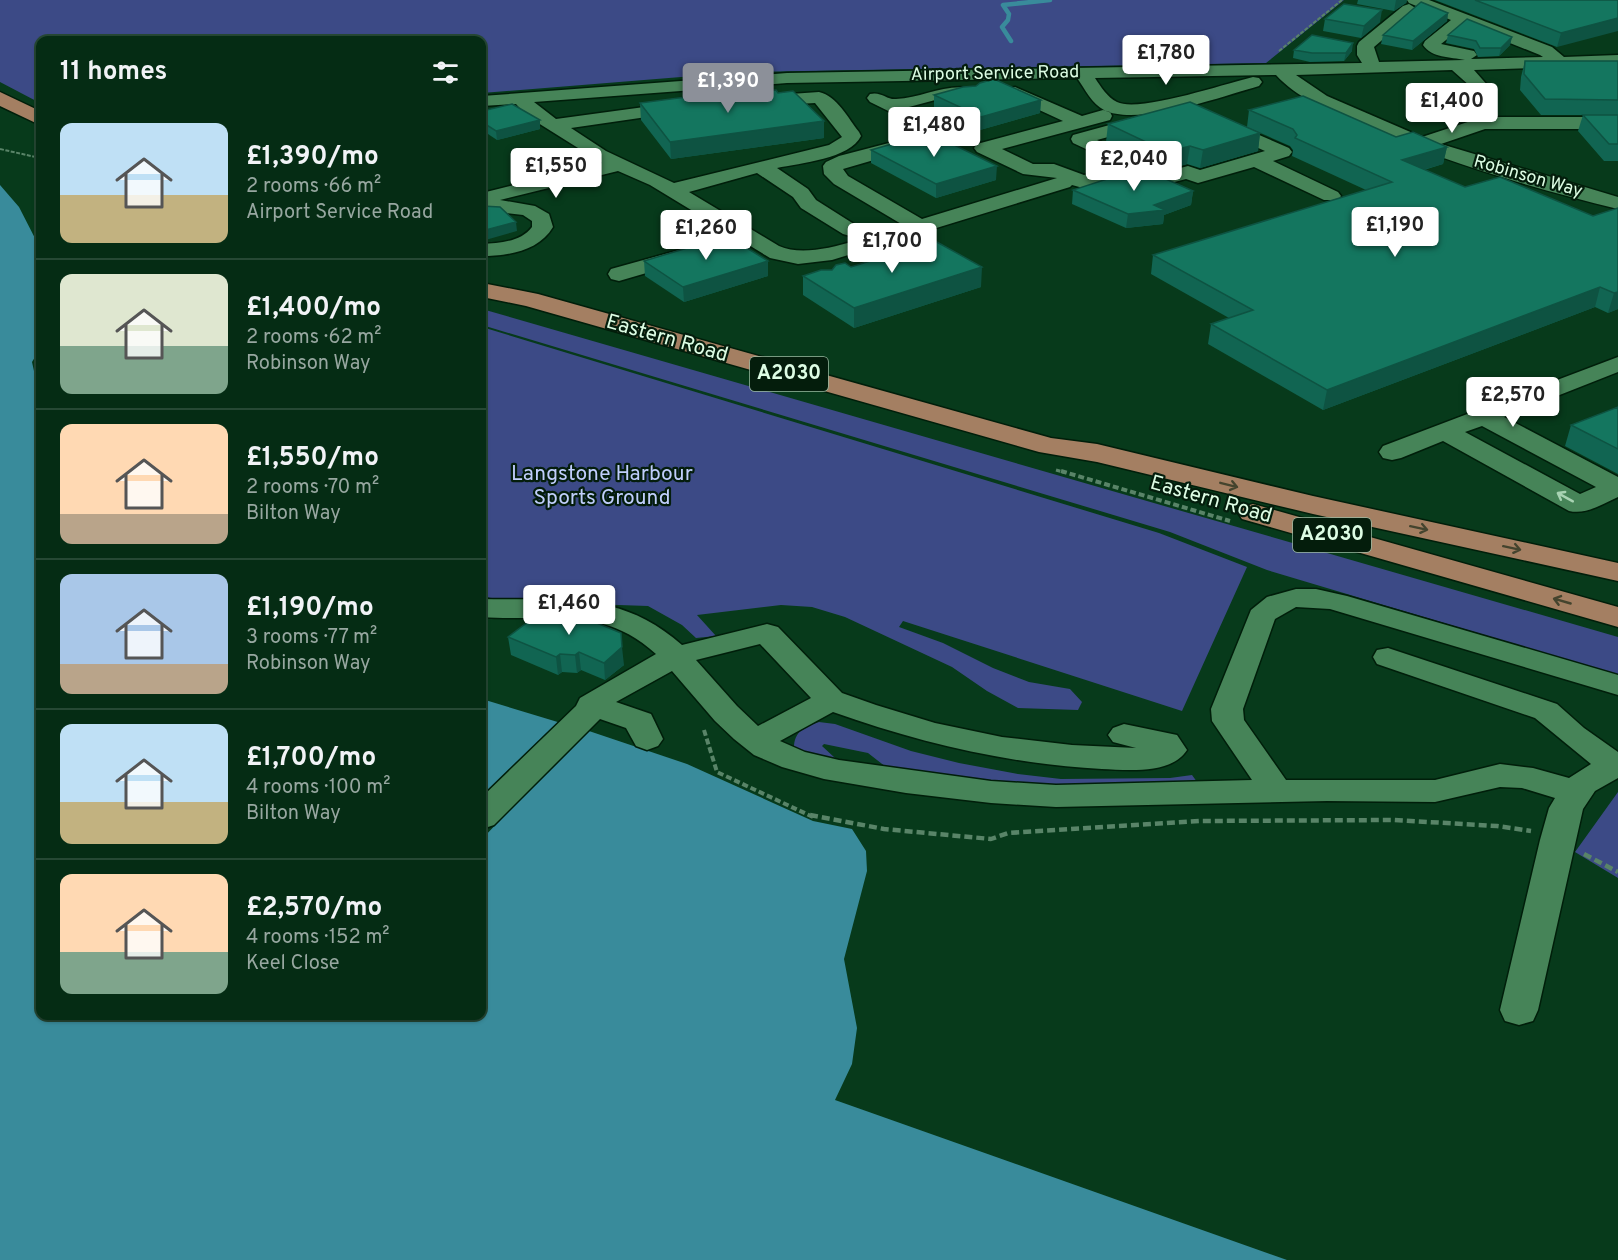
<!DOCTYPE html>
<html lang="en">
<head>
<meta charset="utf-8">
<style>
  :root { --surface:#052c14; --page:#0e341d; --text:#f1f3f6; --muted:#97a7a0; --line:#264834; --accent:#8c9099 }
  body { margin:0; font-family:Overpass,sans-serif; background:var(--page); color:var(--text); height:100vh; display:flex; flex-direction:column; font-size:22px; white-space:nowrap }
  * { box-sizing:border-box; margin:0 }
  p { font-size:20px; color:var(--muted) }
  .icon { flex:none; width:33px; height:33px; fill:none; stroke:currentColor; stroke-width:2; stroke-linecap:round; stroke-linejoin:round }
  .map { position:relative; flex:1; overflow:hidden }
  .drawer { position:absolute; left:36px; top:36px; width:450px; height:984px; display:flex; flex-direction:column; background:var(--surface); border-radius:12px; box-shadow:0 2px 4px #0004,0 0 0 2px var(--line) }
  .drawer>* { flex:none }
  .price { position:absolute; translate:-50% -51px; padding:0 14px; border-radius:6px; background:#fff; color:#222; font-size:20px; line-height:39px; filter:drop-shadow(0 2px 3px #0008) }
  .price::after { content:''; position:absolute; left:50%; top:36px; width:18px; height:14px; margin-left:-9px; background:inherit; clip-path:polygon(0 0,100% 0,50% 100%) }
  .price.current { background:var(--accent); color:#fff }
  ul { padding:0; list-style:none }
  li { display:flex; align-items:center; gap:18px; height:150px; padding:0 24px }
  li+li { border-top:2px solid var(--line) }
  li span { display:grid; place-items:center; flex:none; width:168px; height:120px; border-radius:12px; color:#555 }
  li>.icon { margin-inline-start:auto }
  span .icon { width:72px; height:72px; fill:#fffc; stroke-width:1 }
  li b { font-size:26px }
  h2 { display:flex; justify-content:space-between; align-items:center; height:72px; padding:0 24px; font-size:26px }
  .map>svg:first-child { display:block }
  .green { fill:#3c4a86 }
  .water { fill:#398b9b }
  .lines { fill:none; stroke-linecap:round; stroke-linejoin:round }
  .stream { stroke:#398b9b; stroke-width:4.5 }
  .minor-casing { stroke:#001e0a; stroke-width:3 }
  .major-casing { stroke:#001e0a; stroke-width:3 }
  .path-far3 { stroke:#598468; stroke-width:2; stroke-dasharray:4 1.5; stroke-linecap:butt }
  .path-far2 { stroke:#598468; stroke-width:3; stroke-dasharray:4.5 2; stroke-linecap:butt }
  .path-far1 { stroke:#598468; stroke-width:4; stroke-dasharray:6 3; stroke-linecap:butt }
  .path { stroke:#598468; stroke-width:4.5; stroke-dasharray:8 4; stroke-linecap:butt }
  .minor { fill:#468458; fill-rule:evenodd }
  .major { fill:#a47f62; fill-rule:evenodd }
  .wall { fill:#116552 }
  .shaded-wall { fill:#0e5342 }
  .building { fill:#14765f; stroke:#0e5342; stroke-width:1.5 }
  .oneway { stroke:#44442e }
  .oneway2 { stroke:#a8d3b3 }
  .labels { text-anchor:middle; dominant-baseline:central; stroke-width:4.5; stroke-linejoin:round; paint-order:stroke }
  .far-street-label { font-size:18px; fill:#ddfde4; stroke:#041d0c }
  .shield { fill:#041d0c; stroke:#9cbaa3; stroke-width:1.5 }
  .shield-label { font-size:20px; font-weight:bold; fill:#ddfde4 }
  .street-label { font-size:21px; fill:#ddfde4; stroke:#041d0c }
  .park-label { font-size:21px; fill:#c0cefc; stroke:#041d0c }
</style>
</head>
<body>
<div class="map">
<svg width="1618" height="1260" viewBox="0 0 1618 1260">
  <rect width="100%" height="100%" fill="#073a1b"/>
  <path class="green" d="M0,0H1344L1266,63L743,72L482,93V40H40V103L0,82Z
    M482,309L1618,637V675L1267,570L1170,532L482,325Z
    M482,327L1159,533L1247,567L1182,711L903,621L899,627L943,643L993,668L1029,682L1070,689L1082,702L1078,710L1018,708L987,691L952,667L845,617L812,607L781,605L697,615L716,636L696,638L682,625L648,606L504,601L482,596Z
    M819,722L835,724L911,751L959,763L1018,774L1061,779L1170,778L1192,775L1200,786L1031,788L886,767L868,753L824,744L822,746L835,758L832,763L794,748C794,731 805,727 819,722Z
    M1618,792V878L1575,852Z"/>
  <path class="water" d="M0,185L19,207L40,248V349L32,362L40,398V1016H482V839L586,730L687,764L813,821L852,829L866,851L867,871L844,959L857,1028L852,1064L835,1100L1287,1260H0Z
    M482,699L561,723L484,798L482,797Z"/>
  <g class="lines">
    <path class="stream" d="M1011,41L1002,27L1008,20L1009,14L1003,5L1050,0"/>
    <defs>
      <path id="minor" d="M1407,0H1429L1552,47L1564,57L1618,55V65L1474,70L1489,87C1483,95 1477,98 1468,96L1465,92L1470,86L1452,70L1296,75L1327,96L1422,137L1483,117H1618V129H1485L1441,144L1618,197V209C1528,187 1438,160 1354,122C1326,109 1297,98 1276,75L1095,78C1101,87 1107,97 1117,102C1139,113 1227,83 1253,77L1259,78L1262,82L1259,86C1224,96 1137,127 1104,110C1092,104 1085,89 1077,78L787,83L534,102L556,119L681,102L687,103L690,107L687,111L681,112L571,128L606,151L674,183L829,145L842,137L815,103L762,106L756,105L753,101L756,97L762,96L819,92C837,96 848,118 859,132L861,136C850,159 800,163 777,168L808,189L816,200L857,226L861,230L857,234L850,236L843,234L801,208L793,197L757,173L689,192L779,246C812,261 869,235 903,225L834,184L824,174L823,166L826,162L839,156L931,132L870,102L867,98L870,94C881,91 887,100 896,99C923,98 946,82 975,89L978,93L975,97L939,99L909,107L960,131L962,135L960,139H946L843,169L848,176L922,219L1057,178L1023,174L977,152L974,148L977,144L1063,121L1009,96L1006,92L1009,88L1015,87L1082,116L1103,110L1110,112L1112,116L1110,120L1002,149L1033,164H1054L1084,175L1115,167L1122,169L1125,173L1122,177L1083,188L1072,185L1070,187L832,260L798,264L770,258L650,185L618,171L500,200L535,206L549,214L553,227C539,251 508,256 482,256V244C499,243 521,242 532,227V221L523,215L482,210V193L602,163L527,116L516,104L482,106V96L787,73L1362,63L1357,55V46L1359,42L1403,6L1409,4L1417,9L1415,12L1374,47L1379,62L1465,60C1450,57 1432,58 1423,45L1425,41L1451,20L1409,3ZM1465,25L1540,55L1543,57L1471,59L1477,55L1474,51L1441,44Z
        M1146,115L1153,117L1155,121L1153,125L1097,140L1165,172L1188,166L1200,170L1265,151L1229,135L1227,131L1229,127L1236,125L1289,148L1292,152L1289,156L1273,161L1338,192L1341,196L1338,200H1324L1254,167L1198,183L1186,179L1163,185L1073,143L1071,139L1073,135Z
        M683,249L691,250L694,255L691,260L619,281L611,279L608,274L611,269Z
        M1618,357V372L1504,417L1618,477V497C1602,504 1587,515 1569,511L1443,441L1401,458L1392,460L1383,458L1379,452L1383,446ZM1482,426L1596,487L1580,494L1465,432Z
        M1296,589H1316L1347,596L1618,675V695L1330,609L1296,607L1275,619L1243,709L1244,720L1286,780H1435L1500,764L1533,768L1569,778L1591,764L1535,718L1377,664L1373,657L1377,650L1388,648L1557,704L1584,728L1618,752V778L1595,791L1583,809L1538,1010L1533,1021L1519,1025L1505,1021L1500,1010L1540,840L1549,808L1555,798L1522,788L1500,787L1435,802L1327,801L1056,807L991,803L906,793L824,779L782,767L754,755L734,739L715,721L672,671L616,702L651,714L663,739L658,746L647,750L636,746L626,728L600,719L494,825L482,829V797L576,706L580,698L656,654C601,604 549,622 482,617V599C559,601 619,589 682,645L767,624L778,627L842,693L876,705L935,723L1002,737L1072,745L1136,748L1113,742L1108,735L1113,728L1124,724L1177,735L1187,750C1171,775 1127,770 1102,769C1009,764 920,743 833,712L780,741L805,752L839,760L991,781L1056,785L1252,780L1212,721L1211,709L1251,610L1267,597ZM760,644L811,698L758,726L737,706L696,660Z"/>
      <path id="major" d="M0,92L40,111V125L0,106Z
        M482,283L538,294L1051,438L1097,444L1313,496L1618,563V581L1313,514L1097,462L1039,452L526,306L482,297Z
        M1253,504L1618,607V627L1242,519L1238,513L1242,507Z"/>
    </defs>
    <use href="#minor" class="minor-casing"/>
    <use href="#major" class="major-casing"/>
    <path class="path-far3" d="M1279,51L1342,0
      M0,149L40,158"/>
    <path class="path-far2" d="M40,354L36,358L40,359
      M1056,470L1066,473"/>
    <path class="path-far1" d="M1061,471L1230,521
      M704,730L717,772L813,817"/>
    <path class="path" d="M810,815L884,829L991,839L1008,833L1200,821L1394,820L1497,826L1531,831
      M1584,854L1618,872"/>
    <use href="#minor" class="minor"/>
    <use href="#major" class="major"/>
  </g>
  <path class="wall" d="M1358,0H1407L1406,3L1394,11L1357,4Z
    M1435,0H1618L1557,47Z
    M1448,13L1447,21L1412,50L1381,44L1383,35Z
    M1325,19L1380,22L1361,38L1323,31Z
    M1448,35L1512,37L1510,45L1499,56L1478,57L1474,49L1446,43Z
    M1294,50L1352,51L1344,61L1310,62L1293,58Z
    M1525,61H1618V161H1604L1578,131L1583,115H1611H1541L1520,90L1521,77Z
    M934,95L1041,100L1040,113L980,130L934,108Z
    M710,96L824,138L671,159L641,120L640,103Z
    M1249,110L1447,147L1443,164L1424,170L1465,187L1593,216L1618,208V309L1608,313L1595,307L1323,410L1208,344L1211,324L1229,318L1151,274L1153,255L1366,190L1292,156L1293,150L1290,146L1247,127Z
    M482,111L540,129L497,140L482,130Z
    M1108,124L1260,133L1258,151L1200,168L1187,164L1165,170L1106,142Z
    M871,150L996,180L936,198L871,163Z
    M1073,190L1193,191L1191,205L1164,215L1163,224L1126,228L1072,204Z
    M644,261L768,276L684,302L645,276Z
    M851,267L981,287L854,328L803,295V276Z
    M1618,407V474L1565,446L1571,425Z
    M540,613L624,665L605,680L581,670L577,673L562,672L558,675L511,655L508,637Z"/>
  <path class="shaded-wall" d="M1396,0H1407L1406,3L1394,11Z
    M1382,10L1380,22L1361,38L1364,26Z
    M1448,13L1447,21L1412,50L1413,41Z
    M1618,18V31L1557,47L1561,33Z
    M1512,37L1510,45L1499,56L1501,48Z
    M1353,43L1352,51L1344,61L1346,53Z
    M1041,100L1040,113L980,130L981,117Z
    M540,120V129L497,140L496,131Z
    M824,121V138L671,159L670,142Z
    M1260,133L1258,151L1200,168L1203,150Z
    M1190,146L1187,164L1165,170L1167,152Z
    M1447,147L1443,164L1398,177L1402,160Z
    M997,166L996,180L936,198V184Z
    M1193,191L1191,205L1164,215L1163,224L1126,228L1128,214Z
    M516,222L517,231L482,241V231Z
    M768,261V276L684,302L683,287Z
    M982,267L981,287L854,328V308Z
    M1600,287L1595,307L1323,410L1327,390Z
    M1618,292V309L1608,313L1614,293Z
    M622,647L624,665L605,680L604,663Z
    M579,652L581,670L577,673L575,655Z
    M560,654L562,672L558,675L556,657Z"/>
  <path class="building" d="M1475,0H1618V18L1561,33Z
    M1421,2L1448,13L1413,41L1383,35Z
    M1344,4L1382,10L1364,26L1325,19Z
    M1467,19L1512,37L1501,48H1480L1476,41L1448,35Z
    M1312,35L1353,43L1346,53H1312L1294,50Z
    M1525,61H1618V100L1545,99L1524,74Z
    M994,79L1041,100L981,117L934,95L963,87L976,86L980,83Z
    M776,90L778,93L793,91L824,121L670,142L640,103L709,94L710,96L748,91Z
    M1303,96L1396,137L1413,132L1447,147L1402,160L1465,187L1500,177L1593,216L1618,208V292L1614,293L1600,287L1327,390L1211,324L1253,310L1153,255L1392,182L1295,138L1297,135L1293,129L1249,110Z
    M1190,102L1260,133L1203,150L1190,146L1167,152L1108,124Z
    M512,104L540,120L496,131L482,122V111Z
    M1583,115H1618V144H1609Z
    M930,133L997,166L936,184L871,150Z
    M1141,168L1193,191L1154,205L1165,210L1128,214L1073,190Z
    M482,206L500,207L516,222L482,231Z
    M727,236L768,261L683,287L644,261Z
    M935,241L982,267L854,308L803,276L821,270H832L836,265L845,263L851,267Z
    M1618,407V449L1571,425Z
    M563,609L621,633L622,647L604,663L579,652L575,655L560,654L556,657L508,637L540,613Z"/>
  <defs><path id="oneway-shaft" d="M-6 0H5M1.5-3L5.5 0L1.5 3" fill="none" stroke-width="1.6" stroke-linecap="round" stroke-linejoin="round" transform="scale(1.5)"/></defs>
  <g class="oneway">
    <use href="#oneway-shaft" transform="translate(1229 485) rotate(14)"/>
    <use href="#oneway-shaft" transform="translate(1419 528) rotate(12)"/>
    <use href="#oneway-shaft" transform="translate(1512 548) rotate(12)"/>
    <use href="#oneway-shaft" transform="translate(1562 601) rotate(-164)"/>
  </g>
  <use class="oneway2" href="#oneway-shaft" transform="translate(1565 497) rotate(-151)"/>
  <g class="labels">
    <g class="far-street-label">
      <text transform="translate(995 74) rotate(-1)">Airport Service Road</text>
      <text transform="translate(1528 177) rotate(16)">Robinson Way</text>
    </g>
    <g class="shield">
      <rect x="750" y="357" width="78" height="34" rx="4.5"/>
      <rect x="1293" y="518" width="78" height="34" rx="4.5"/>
    </g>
    <g class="shield-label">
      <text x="789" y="374">A2030</text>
      <text x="1332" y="535">A2030</text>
    </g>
    <g class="street-label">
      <text transform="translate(667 339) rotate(16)">Eastern Road</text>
      <text transform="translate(1211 500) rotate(16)">Eastern Road</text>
    </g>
    <g class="park-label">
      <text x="602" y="474">Langstone Harbour<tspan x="602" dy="24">Sports Ground</tspan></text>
    </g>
  </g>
</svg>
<b class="price" style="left:1166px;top:86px">£1,780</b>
<b class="price current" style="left:728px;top:114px">£1,390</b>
<b class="price" style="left:1452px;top:134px">£1,400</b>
<b class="price" style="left:934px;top:158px">£1,480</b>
<b class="price" style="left:1134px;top:192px">£2,040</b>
<b class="price" style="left:556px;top:199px">£1,550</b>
<b class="price" style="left:1395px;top:258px">£1,190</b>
<b class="price" style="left:706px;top:261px">£1,260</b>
<b class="price" style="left:892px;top:274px">£1,700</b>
<b class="price" style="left:1513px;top:428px">£2,570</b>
<b class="price" style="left:569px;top:636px">£1,460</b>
<section class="drawer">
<h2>11 homes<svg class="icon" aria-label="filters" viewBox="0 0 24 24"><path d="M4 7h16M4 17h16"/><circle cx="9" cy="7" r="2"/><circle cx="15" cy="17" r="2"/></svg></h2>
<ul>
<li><span style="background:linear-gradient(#bfe0f5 60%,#c2b280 0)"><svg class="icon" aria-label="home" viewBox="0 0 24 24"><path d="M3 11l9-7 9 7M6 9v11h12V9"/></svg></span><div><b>£1,390/mo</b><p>2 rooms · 66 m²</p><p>Airport Service Road</p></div></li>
<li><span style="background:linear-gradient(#dfe7d0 60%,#7fa58c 0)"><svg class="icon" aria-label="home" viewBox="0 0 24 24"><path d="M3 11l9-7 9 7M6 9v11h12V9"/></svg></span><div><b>£1,400/mo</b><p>2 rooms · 62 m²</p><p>Robinson Way</p></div></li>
<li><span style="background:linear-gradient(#ffd9b3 75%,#b9a48a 0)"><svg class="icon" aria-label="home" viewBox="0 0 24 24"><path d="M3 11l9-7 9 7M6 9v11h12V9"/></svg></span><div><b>£1,550/mo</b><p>2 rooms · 70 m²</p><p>Bilton Way</p></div></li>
<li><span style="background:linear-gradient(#a9c7e8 75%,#b9a48a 0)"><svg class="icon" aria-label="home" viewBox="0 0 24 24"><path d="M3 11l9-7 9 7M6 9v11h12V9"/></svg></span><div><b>£1,190/mo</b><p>3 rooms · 77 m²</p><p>Robinson Way</p></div></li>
<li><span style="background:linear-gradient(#bfe0f5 65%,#c2b280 0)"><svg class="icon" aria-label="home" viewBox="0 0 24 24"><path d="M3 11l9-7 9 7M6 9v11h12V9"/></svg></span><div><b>£1,700/mo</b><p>4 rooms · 100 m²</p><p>Bilton Way</p></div></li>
<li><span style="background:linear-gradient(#ffd9b3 65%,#7fa58c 0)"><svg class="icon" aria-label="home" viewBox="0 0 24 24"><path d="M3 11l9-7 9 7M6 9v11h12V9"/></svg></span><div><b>£2,570/mo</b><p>4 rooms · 152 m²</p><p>Keel Close</p></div></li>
</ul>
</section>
</div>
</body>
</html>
